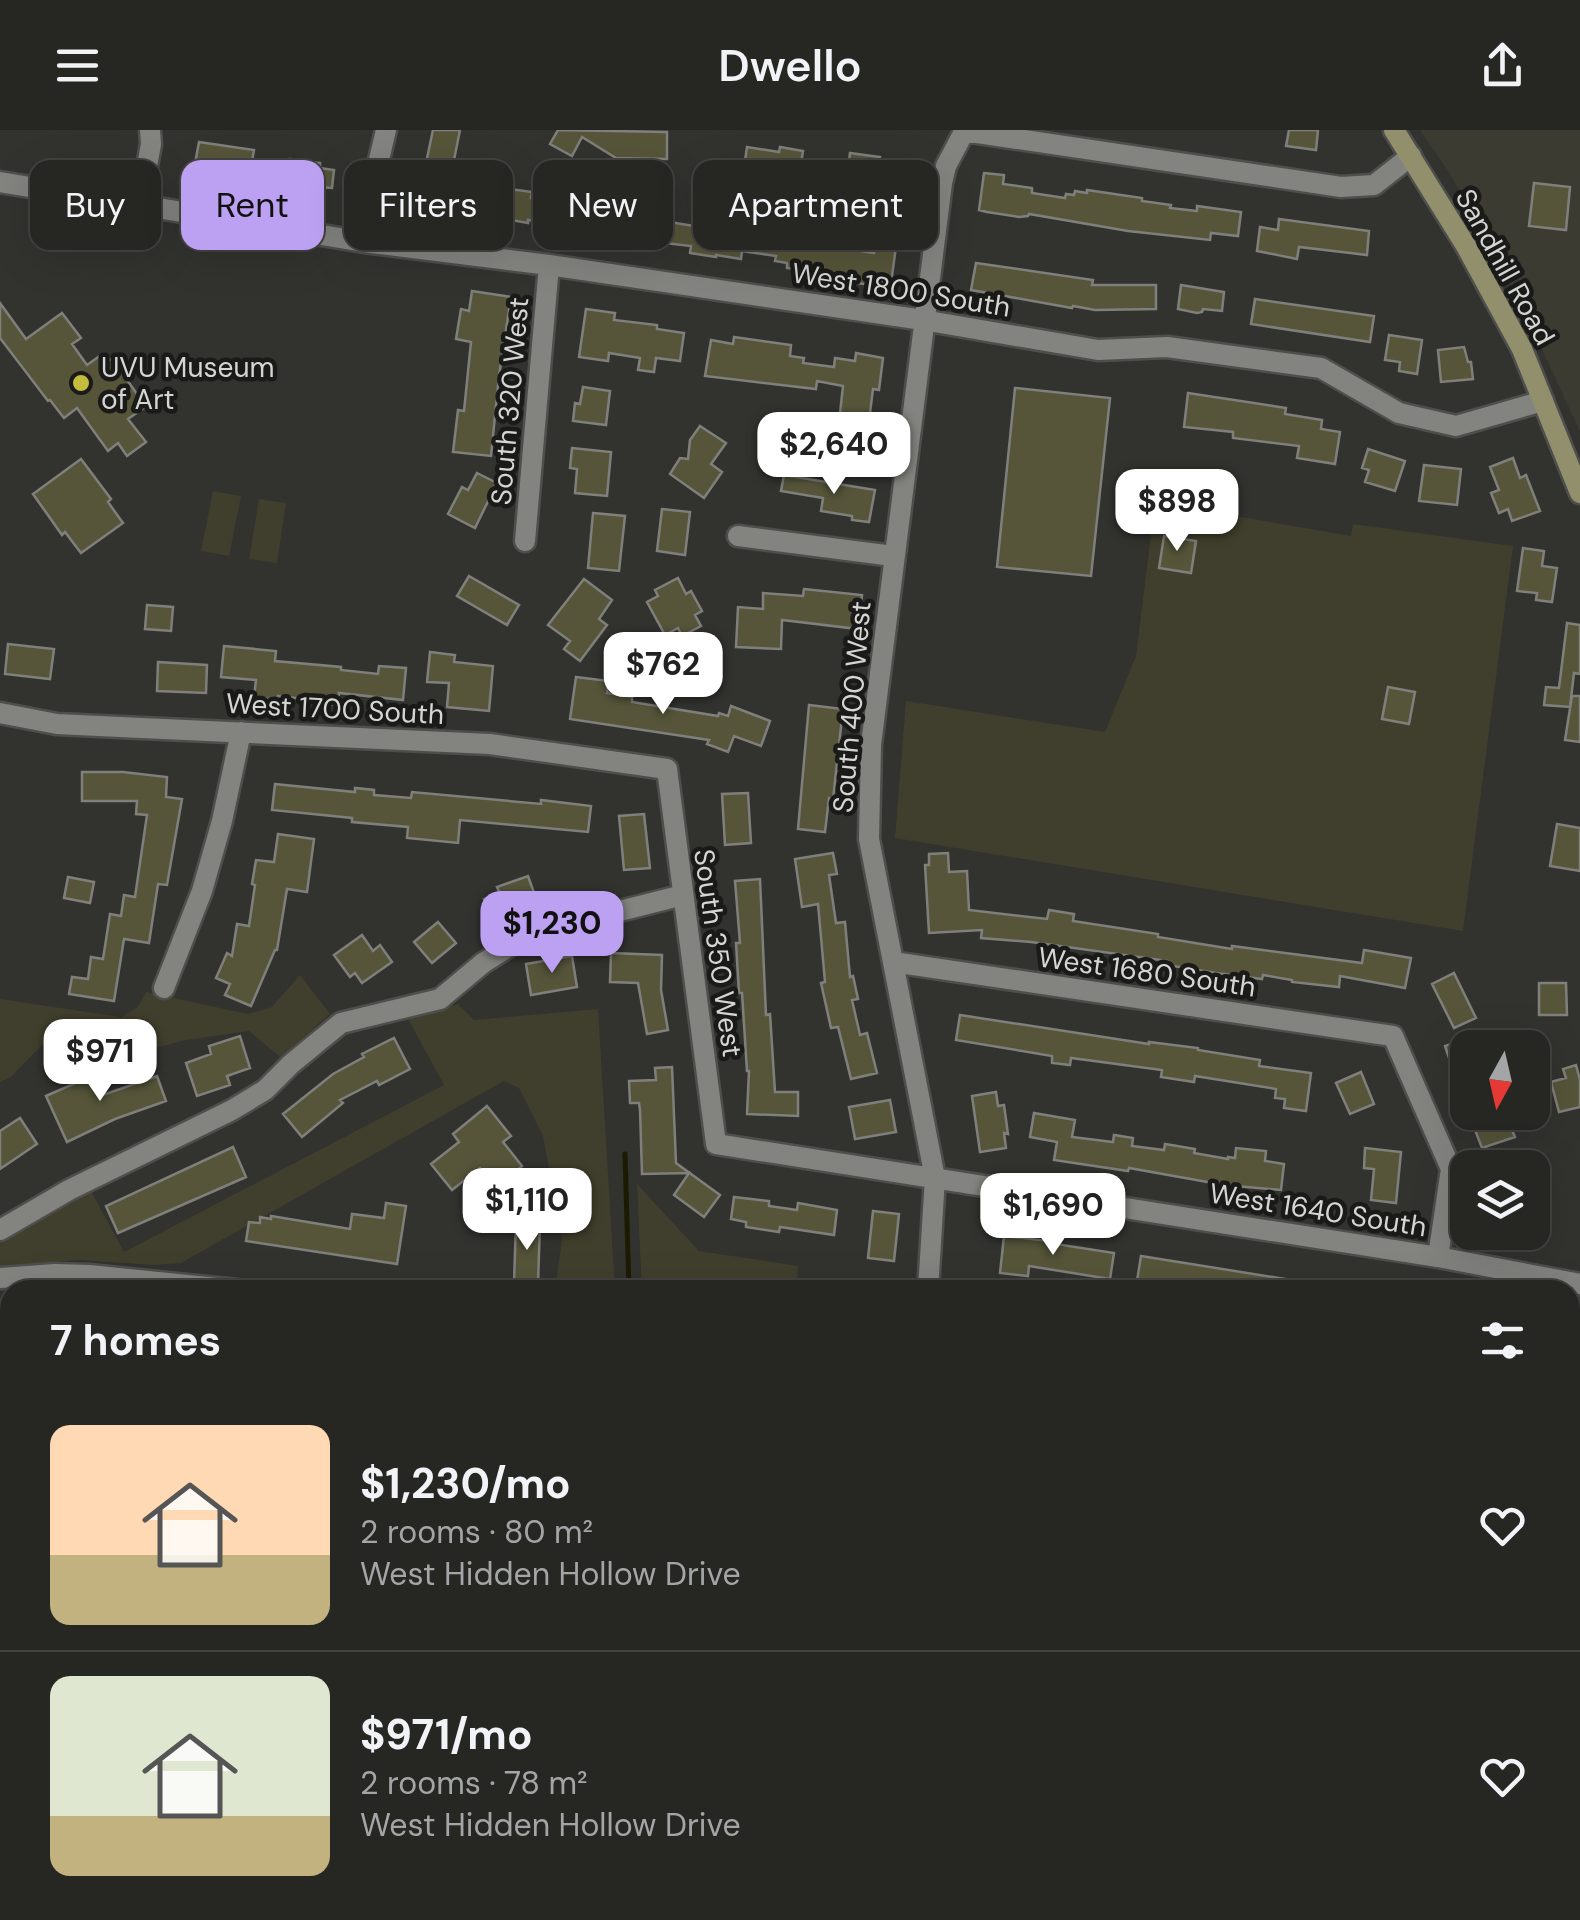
<!DOCTYPE html>
<html lang="en">
<head>
<meta charset="utf-8">
<style>
  :root { --surface:#262623; --page:#323230; --text:#f1f3f6; --muted:#a4a5a6; --line:#424341; --accent:#bca0f2 }
  body { margin:0; font-family:"DM Sans",sans-serif; background:var(--page); color:var(--text); height:100vh; display:flex; flex-direction:column; font-size:38px; white-space:nowrap }
  * { box-sizing:border-box; margin:0 }
  p { font-size:32px; color:var(--muted) }
  .icon { flex:none; width:55px; height:55px; fill:none; stroke:currentColor; stroke-width:2; stroke-linecap:round; stroke-linejoin:round }
  .map { position:relative; flex:1; overflow:hidden }
  .panel { position:absolute; left:0px; top:1150px; width:1580px; height:640px; display:flex; flex-direction:column; background:var(--surface); border-radius:30px 30px 0 0; box-shadow:0 10px 40px #0002,0 0 0 2px var(--line) }
  .panel>* { flex:none }
  .guide { position:absolute; left:30px; top:30px; width:1000px; height:90px; display:flex; gap:20px }
  .needle { width:65px; rotate:188deg }
  .buttons { position:absolute; left:1450px; top:900px; display:grid; gap:20px }
  .buttons a { display:grid; place-items:center; width:100px; height:100px; border-radius:20px; background:var(--surface); box-shadow:0 10px 40px #0002,0 0 0 2px var(--line); font-size:50px }
  .price { position:absolute; translate:-50% -85px; padding:0 22px; border-radius:20px; background:#fff; color:#222; font-size:32px; line-height:65px; filter:drop-shadow(0 2px 5px #0008) }
  .price::after { content:''; position:absolute; left:50%; top:60px; width:30px; height:22px; margin-left:-15px; background:inherit; clip-path:polygon(0 0,100% 0,50% 100%) }
  .price.on { background:var(--accent); color:#111 }
  ul { padding:0; list-style:none }
  li { display:flex; align-items:center; gap:30px; height:250px; padding:0 50px }
  li+li { border-top:2px solid var(--line) }
  li span { display:grid; place-items:center; flex:none; width:280px; height:200px; border-radius:20px; color:#555 }
  li>.icon { margin-inline-start:auto }
  span .icon { width:120px; height:120px; fill:#fffc; stroke-width:1 }
  li b { font-size:42px }
  h2 { display:flex; justify-content:space-between; align-items:center; height:120px; padding:0 50px; font-size:42px }
  .chip { padding:0 35px; border-radius:20px; background:var(--surface); box-shadow:0 10px 40px #0002,0 0 0 2px var(--line); font-size:35px; line-height:90px }
  .chip.on { background:var(--accent); color:#111 }
  header { display:flex; justify-content:space-between; align-items:center; height:130px; padding:0 50px; background:var(--surface); font-size:45px; font-weight:600 }
  .map>svg:first-child { display:block }
  .built { fill:#3b3b32 }
  .green { fill:#403f2d }
  .lines { fill:none; stroke-linecap:round; stroke-linejoin:round }
  .stream { stroke:#1c1b02; stroke-width:5 }
  .building { fill:#56553a; stroke:#7f7f7c; stroke-width:2.5 }
  .street-casing { stroke:#4e4e4c; stroke-width:25 }
  .secondary-casing { stroke:#4e4e4c; stroke-width:25 }
  .street { stroke:#83837f; stroke-width:20 }
  .secondary { stroke:#92906c; stroke-width:20 }
  .poi-dot { fill:#c4bc3d; stroke:#1a1a19; stroke-width:4 }
  .labels { text-anchor:middle; dominant-baseline:central; stroke-width:9; stroke-linejoin:round; paint-order:stroke }
  .street-label { font-size:28px; fill:#d5d5d3; stroke:#1a1a19 }
  .poi-label { font-size:28px; fill:#d5d5d3; stroke:#1a1a19; text-anchor:start }
</style>
</head>
<body>
<header><svg class="icon" aria-label="menu" viewBox="0 0 24 24"><path d="M4 6h16M4 12h16M4 18h16"/></svg>Dwello<svg class="icon" aria-label="share" viewBox="0 0 24 24"><path d="M12 15V3M7 8l5-5 5 5M5 13v7h14v-7"/></svg></header>
<div class="map">
<svg width="1580" height="1790" viewBox="0 0 1580 1790">
  <rect width="100%" height="100%" fill="#32322f"/>
  <path class="built" d="M1420,0H1580V302L1524,180L1450,44Z"/>
  <path class="green" d="M213,361L241,366L229,426L201,421Z
    M259,369L286,373L277,433L249,429Z
    M1155,372L1351,406L1353,394L1513,416L1463,801L895,708L906,571L1105,602L1136,526Z
    M300,845L330,884L280,927L249,901L186,910L102,932L85,900L41,916L11,947L0,952V869L121,887L138,877L146,862L248,884L272,877Z
    M458,874L474,890L598,879L615,1160H555L562,1110L543,1006L519,958L504,951L181,1133L155,1135L78,1130L0,1136V1108L91,1061L124,1122L444,955L407,887L429,883Z
    M637,1054L699,1121L798,1136L797,1160H642Z
    M1570,1608L1580,1610V1746L1570,1744Z
    M624,1780H749L748,1790H623Z
    M887,1780H1405L1404,1790H892Z"/>
  <g class="lines">
    <path class="stream" d="M625,1024L629,1160
      M875,1780L880,1790"/>
  </g>
  <path class="building" d="M433,0H460L442,90L415,85Z
    M558,0L667,2V29L616,28L582,7L572,26L550,14Z
    M1289,0H1318L1316,20L1286,16Z
    M199,12L254,20L250,43L232,40V45L194,39Z
    M747,17L779,22L780,17L803,21L797,59L742,51Z
    M850,23L880,27L879,31L904,35L900,61L876,58L874,65L845,61Z
    M290,29L320,33V38L334,40L332,58L318,57V61L297,59L298,53L287,52Z
    M984,43L1004,45L1003,54L1032,58V63L1065,68L1066,64L1074,65L1075,61L1087,63V60L1142,68V71L1171,75L1170,78L1197,81V76L1241,82L1238,106L1211,103L1210,110L1128,101L1029,84L1028,86L1019,87L987,82L979,80Z
    M1534,53L1570,57L1566,100L1529,96Z
    M474,54L532,62L531,68L614,81L616,69L633,72L634,69L659,73L657,90L694,96L695,89L721,93L720,99L758,105L760,94L825,102L823,115L874,123L876,114L896,117L891,153L873,150V155L839,151V145L787,138V133L775,131L776,126L742,121L741,129L716,125V127L690,123L691,116L630,109L629,115L560,102L561,95L528,90V93L511,90V95L490,92V88L469,85Z
    M1279,89L1369,101L1367,125L1299,117L1297,129L1257,121L1260,97L1278,100Z
    M976,133L1093,150L1092,155H1156V179L1095,180L1073,176L1072,178L971,160Z
    M1181,155L1224,162L1222,181L1203,179L1202,182L1197,183L1178,179Z
    M472,161L511,167L499,246L491,326L453,322L458,280L464,281L471,212L456,209L461,179L469,181Z
    M1255,169L1374,186L1370,212L1251,194Z
    M0,173L26,209L62,183L81,208L72,214L87,235L101,225L103,228L107,225L110,230L112,229L142,271L145,277L128,289L146,312L127,326L118,313L108,321L77,278L64,288L50,270L48,271L0,208Z
    M586,179L615,183L614,190L657,195V199L684,203L680,231L656,228L654,242L638,240L640,228L609,223L608,231L579,227Z
    M1389,205L1422,210L1417,244L1399,241L1400,232L1385,230Z
    M734,207L791,215L790,226L804,228L803,233L834,237L835,228L855,231L856,223L883,228L879,260L873,259L867,307H874L871,333L835,329L843,256L817,251L816,259L705,246L711,210L733,214Z
    M1464,217L1468,232H1471L1473,249L1441,252L1438,220Z
    M583,257L610,261L606,295L573,291L575,273L580,274Z
    M1015,258L1110,268L1091,446L997,437Z
    M1188,263L1286,278L1285,284L1322,290L1321,299L1340,302L1335,334L1297,328L1299,316L1233,308V302L1184,297Z
    M700,296L726,313L711,334L722,342L704,368L670,344L680,328L688,329L690,310Z
    M572,318L611,322L607,366L575,363L577,339L570,338Z
    M1368,319L1405,331L1395,361L1365,352L1369,340L1362,338Z
    M1513,328L1520,348L1526,345L1540,381L1512,391L1508,379L1499,383L1491,363L1499,360L1490,337Z
    M81,329L111,369L108,372L123,393L81,423L65,402L62,405L33,364Z
    M1424,335L1461,339L1457,375L1419,371Z
    M477,343L497,353L475,398L448,384L462,357L468,360Z
    M784,345L875,360L869,392L852,390V386L821,381L823,368L781,361Z
    M662,379L690,382L685,425L657,421Z
    M593,383L625,386L619,441L588,438Z
    M1164,406L1196,411L1191,443L1159,438Z
    M1523,418L1544,421L1542,436L1557,438L1552,472L1536,470L1537,463L1517,461Z
    M469,446L519,475L507,495L457,466Z
    M678,448L686,464L691,461L702,481L695,485L701,496L682,506L678,498L665,505L647,472L658,466L655,460Z
    M584,449L612,470L599,489L607,495L580,531L564,519L570,511L548,495Z
    M804,459L862,465L858,499L782,490L781,519L736,517L738,477L763,479V463L803,466Z
    M147,475L173,477L171,501L145,499Z
    M1567,493L1580,495V544L1574,543L1570,577L1544,575L1546,557L1559,558Z
    M8,514L54,519L50,549L5,544Z
    M224,516L276,521L275,531L341,537V540L378,544L379,536L406,538L403,570L339,563L338,575L315,573L316,570L278,566L277,570L254,567L256,550L221,547Z
    M430,522L455,525L454,532L493,536L489,581L447,577L449,553L427,552Z
    M158,532L207,535L206,563L157,561Z
    M576,547L609,551L607,563L632,567V572L718,586L719,583L728,586L731,576L770,591L761,616L734,606L728,622L707,614L709,610L570,589Z
    M1388,557L1415,562L1409,594L1382,589Z
    M1572,566H1580V612L1565,610Z
    M809,575L843,579L833,669L829,668L825,702L798,699Z
    M82,642H123L167,647L166,667L182,669L167,755L158,754L149,813L124,809L114,871L69,864L72,847L88,849L91,827L103,829L110,784L121,786L124,765L135,767L147,685L136,684L137,671H82Z
    M275,654L355,662V658L374,660V665L411,668L412,662L541,674V670L591,676L588,702L460,690L458,713L407,708L408,697L352,692V688L272,680Z
    M748,663L751,713L725,715L722,664Z
    M644,684L650,738L624,740L619,686Z
    M1557,694L1580,698V741L1550,736Z
    M278,704L314,709L307,762L287,759L277,820H275L251,876L225,865L230,854L216,848L227,823L232,826L237,794L249,796L255,755L252,754L256,730L274,732Z
    M833,723L837,744L829,745L836,793L845,792L850,847L853,846L858,869L852,870L860,905L867,903L877,943L851,949L838,897L831,898L821,853L825,852L818,774L802,777L795,729Z
    M948,723L949,742L967,741L969,780L1047,789L1049,780L1074,784L1073,791L1158,804V807L1232,819V816L1362,833L1364,820L1411,828L1405,858L1340,846L1339,857L1292,852V850L1263,845L1262,849L1216,843L1167,835L1168,831L1031,812L981,808L982,800L929,803L925,735H929V724Z
    M528,746L537,771L490,788L484,769L500,764L497,757Z
    M68,747L94,752L90,773L64,768Z
    M760,749L766,885L770,884L775,962H798V986L747,984L749,941H747L742,863H739L736,813H740L735,751Z
    M438,792L456,813L432,833L414,812Z
    M362,805L373,821L380,815L392,832L362,853L355,843L350,847L334,825Z
    M611,823L662,825L661,860L668,900L647,904L638,853L610,852Z
    M572,826L577,857L531,865L526,834Z
    M1454,843L1476,888L1454,898L1432,854Z
    M1539,853H1566L1567,885H1539Z
    M960,885L1149,914V912L1198,918V920L1260,930L1259,936L1311,943L1306,981L1284,978L1285,969L1275,968L1276,959L1195,946L1194,952L1161,947L1162,940L1071,928L1070,935L1052,933V926L956,910Z
    M240,906L250,938L227,946L230,955L197,966L186,933L211,924L209,916Z
    M394,908L410,939L379,955L377,951L340,970L343,973L302,1007L283,984L333,944L364,927L362,924Z
    M1468,908V975H1465L1445,916Z
    M1576,935L1580,950V977L1559,982L1551,952L1566,948L1563,939Z
    M672,937L676,1033L720,1065L704,1087L674,1065L689,1043L642,1044L640,980L639,973H630L629,951L656,950L655,938Z
    M1361,942L1374,974L1350,984L1336,953Z
    M94,945L103,965L157,946L166,971L115,989L67,1012L46,966Z
    M996,962L998,976L1004,975L1008,1004L1004,1003L1006,1018L980,1022L972,966Z
    M890,970L896,1002L855,1009L849,977Z
    M487,976L511,1006L503,1012L522,1036L496,1058L480,1038L452,1060L431,1034L459,1012L453,1004Z
    M1468,982H1495L1500,994L1508,991L1515,1007L1482,1018Z
    M1034,983L1075,990L1072,1007L1113,1012L1114,1005L1133,1008L1132,1016L1164,1020L1165,1014L1195,1019L1194,1023L1228,1029V1027L1235,1028L1236,1018L1266,1021L1265,1031L1284,1034L1281,1060L1224,1055L1129,1038L1128,1041L1054,1030L1057,1012L1030,1007Z
    M20,988L37,1014L0,1039V1001Z
    M233,1017L246,1047L118,1103L106,1076Z
    M1365,1018L1401,1022L1396,1073L1371,1070L1374,1039L1364,1038Z
    M734,1067L769,1071V1076L797,1080L798,1073L837,1080L834,1105L780,1097L779,1102L746,1097V1092L731,1089Z
    M386,1073L406,1076L397,1134L246,1111L249,1092L260,1093V1087L271,1089V1086L350,1099L352,1084L384,1088Z
    M873,1081L899,1084L894,1131L868,1128Z
    M516,1092L540,1093L538,1154L514,1153Z
    M1004,1106L1049,1111V1113L1114,1123L1110,1149L1029,1136L1028,1146L1000,1143Z
    M1141,1126L1310,1153V1160H1198L1137,1151Z"/>
  <g class="lines">
    <defs>
      <path id="street" d="M964,1L1341,57L1374,55L1411,26
        M0,52L364,112L549,135L923,190L1098,220L1167,217L1321,238L1399,283L1456,296L1543,271
        M140,75L151,14L150,0
        M364,112L371,64L386,0
        M738,406L893,426
        M525,411L549,135
        M0,583L57,594L120,597L490,614L667,639L716,1014L1438,1127L1580,1154
        M893,832L1393,906L1451,1039L1438,1127
        M164,858L202,761L222,691L241,602
        M0,1100L69,1060L232,980L265,960L291,934L341,893L440,869L483,833L529,804L683,765
        M0,1148L55,1144L89,1145L237,1160
        M928,1160L935,1048L869,709L871,615L942,53L946,36L965,0
        M1570,1361L1580,1362
        M832,1780L836,1790
        M174,1790L176,1780
        M504,1790L505,1780"/>
      <path id="secondary" d="M1394,0L1466,116L1522,219L1580,363"/>
    </defs>
    <use href="#street" class="street-casing"/>
    <use href="#secondary" class="secondary-casing"/>
    <use href="#street" class="street"/>
    <use href="#secondary" class="secondary"/>
  </g>
  <circle class="poi-dot" cx="81" cy="253" r="10"/>
  <g class="labels">
    <g class="street-label">
      <text transform="translate(1505 137) rotate(61)">Sandhill Road</text>
      <text transform="translate(901 160) rotate(9)">West 1800 South</text>
      <text transform="translate(510 271) rotate(-85)">South 320 West</text>
      <text transform="translate(852 577) rotate(-85)">South 400 West</text>
      <text transform="translate(335 579) rotate(3)">West 1700 South</text>
      <text transform="translate(718 823) rotate(82)">South 350 West</text>
      <text transform="translate(1147 842) rotate(8)">West 1680 South</text>
      <text transform="translate(1318 1080) rotate(9)">West 1640 South</text>
    </g>
    <g class="poi-label">
      <text x="101" y="237">UVU Museum<tspan x="101" dy="32">of Art</tspan></text>
    </g>
  </g>
</svg>
<div class="buttons">
<a><svg class="needle" viewBox="-14 -14 28 28"><path d="M0-13l5 13h-10z" fill="#e53935"/><path d="M0 13l5-13h-10z" fill="#a4a5a6"/></svg></a>
<a><svg class="icon" aria-label="layers" viewBox="0 0 24 24"><path d="M12 4l9 5-9 5-9-5zM3 14l9 5 9-5"/></svg></a>
</div>
<b class="price" style="left:834px;top:367px">$2,640</b>
<b class="price" style="left:1177px;top:424px">$898</b>
<b class="price" style="left:663px;top:587px">$762</b>
<b class="price on" style="left:552px;top:846px">$1,230</b>
<b class="price" style="left:100px;top:974px">$971</b>
<b class="price" style="left:527px;top:1123px">$1,110</b>
<b class="price" style="left:1053px;top:1128px">$1,690</b>
<div class="guide">
<a class="chip">Buy</a>
<a class="chip on">Rent</a>
<a class="chip">Filters</a>
<a class="chip">New</a>
<a class="chip">Apartment</a>
</div>
<section class="panel">
<h2>7 homes<svg class="icon" aria-label="filters" viewBox="0 0 24 24"><path d="M4 7h16M4 17h16"/><circle cx="9" cy="7" r="2"/><circle cx="15" cy="17" r="2"/></svg></h2>
<ul>
<li><span style="background:linear-gradient(#ffd9b3 65%,#c2b280 0)"><svg class="icon" aria-label="home" viewBox="0 0 24 24"><path d="M3 11l9-7 9 7M6 9v11h12V9"/></svg></span><div><b>$1,230/mo</b><p>2 rooms · 80 m²</p><p>West Hidden Hollow Drive</p></div><svg class="icon" aria-label="heart" viewBox="0 0 24 24"><path d="M12 20l-8-8c-3-5 5-10 8-4 3-6 11-1 8 4z"/></svg></li>
<li><span style="background:linear-gradient(#dfe7d0 70%,#c2b280 0)"><svg class="icon" aria-label="home" viewBox="0 0 24 24"><path d="M3 11l9-7 9 7M6 9v11h12V9"/></svg></span><div><b>$971/mo</b><p>2 rooms · 78 m²</p><p>West Hidden Hollow Drive</p></div><svg class="icon" aria-label="heart" viewBox="0 0 24 24"><path d="M12 20l-8-8c-3-5 5-10 8-4 3-6 11-1 8 4z"/></svg></li>
</ul>
</section>
</div>
</body>
</html>
